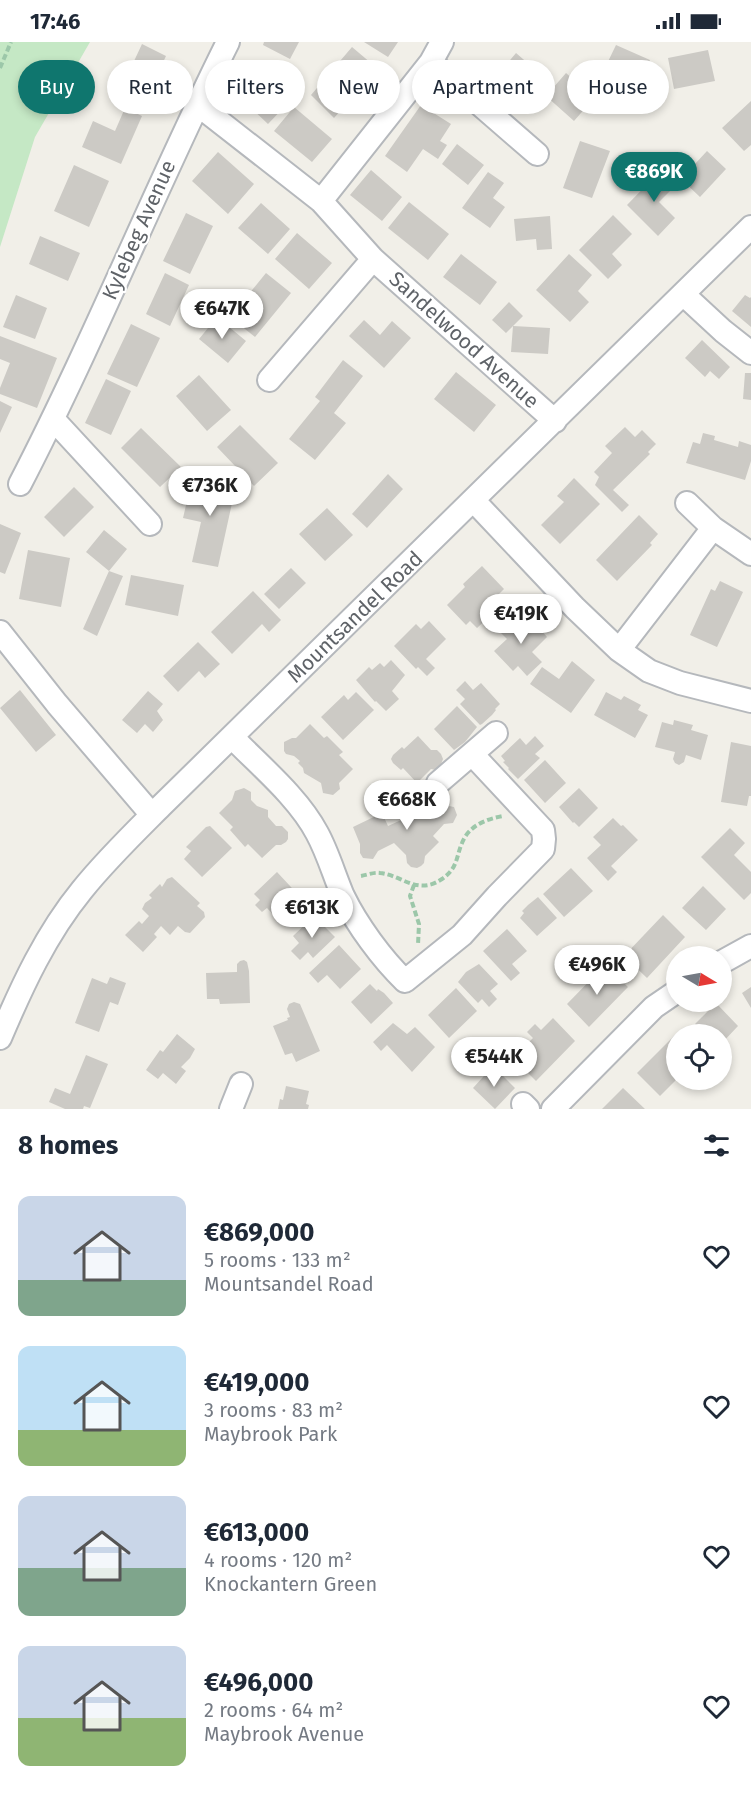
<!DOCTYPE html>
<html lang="en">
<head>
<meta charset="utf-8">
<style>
  :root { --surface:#fff; --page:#f2f2f3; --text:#1f2937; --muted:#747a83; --accent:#0f766e }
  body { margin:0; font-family:"Fira Sans",sans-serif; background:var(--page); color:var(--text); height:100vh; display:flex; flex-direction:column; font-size:22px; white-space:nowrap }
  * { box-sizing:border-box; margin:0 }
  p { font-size:20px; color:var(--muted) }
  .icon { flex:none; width:33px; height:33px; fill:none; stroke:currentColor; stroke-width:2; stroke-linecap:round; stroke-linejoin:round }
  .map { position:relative; height:1067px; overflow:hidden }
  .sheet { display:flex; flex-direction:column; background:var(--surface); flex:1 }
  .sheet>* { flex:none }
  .banner { position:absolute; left:18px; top:18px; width:716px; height:54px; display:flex; gap:12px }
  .needle { width:39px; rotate:100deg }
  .controls { position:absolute; left:666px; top:904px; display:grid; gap:12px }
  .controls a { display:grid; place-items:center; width:66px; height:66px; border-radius:50%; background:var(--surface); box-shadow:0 3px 9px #0003; font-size:30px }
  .price { position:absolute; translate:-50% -51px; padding:0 14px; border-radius:21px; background:#fff; color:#222; font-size:20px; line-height:39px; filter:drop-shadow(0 2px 3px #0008) }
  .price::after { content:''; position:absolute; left:50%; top:36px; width:18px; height:14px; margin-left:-9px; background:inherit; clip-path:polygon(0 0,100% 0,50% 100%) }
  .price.current { background:var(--accent); color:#fff }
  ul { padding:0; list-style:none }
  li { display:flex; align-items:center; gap:18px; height:150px; padding:0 18px }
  li span { display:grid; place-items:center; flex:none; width:168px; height:120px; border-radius:12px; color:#555 }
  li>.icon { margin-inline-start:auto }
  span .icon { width:72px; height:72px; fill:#fffc; stroke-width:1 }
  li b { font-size:26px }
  h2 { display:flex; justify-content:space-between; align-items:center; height:72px; padding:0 18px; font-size:26px }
  .pill { padding:0 21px; border-radius:27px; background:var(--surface); box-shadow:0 3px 9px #0003; font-size:21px; line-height:54px }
  .pill.current { background:var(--accent); color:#fff }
  .status { display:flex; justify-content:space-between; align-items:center; height:42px; padding:0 30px; background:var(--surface); direction:ltr }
  .status svg { height:16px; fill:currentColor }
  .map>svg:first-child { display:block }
  .green { fill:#c5e8c5 }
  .building { fill:#cccac5 }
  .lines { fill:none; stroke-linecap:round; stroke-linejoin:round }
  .minor-casing { stroke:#b5b8bc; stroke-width:26 }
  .path { stroke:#9cc7a9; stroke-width:4; stroke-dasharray:6 3; stroke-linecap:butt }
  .minor { stroke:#fff; stroke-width:22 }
  .labels { text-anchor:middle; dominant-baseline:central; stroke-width:4.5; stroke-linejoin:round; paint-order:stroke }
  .street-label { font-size:21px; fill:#5f6368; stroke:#fff }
</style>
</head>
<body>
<div class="status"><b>17:46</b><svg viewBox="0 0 49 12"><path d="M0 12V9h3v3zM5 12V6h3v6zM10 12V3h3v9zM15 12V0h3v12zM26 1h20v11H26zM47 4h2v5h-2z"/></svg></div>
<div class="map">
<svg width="751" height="1067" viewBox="0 0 751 1067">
  <rect width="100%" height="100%" fill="#f1efe8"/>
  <path class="green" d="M0,0H90L35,95L0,205Z"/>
  <path class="building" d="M264,0H299L290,17L263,3Z
    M364,0H398L388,15Z
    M142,2L166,14L145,58L121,47Z
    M616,3L650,18L636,48L602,32Z
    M352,5L378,27L334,76L311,53Z
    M708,8L715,39L674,47L668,16Z
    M516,11L538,30L512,59L491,41Z
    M257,28L290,59L268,82L235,51Z
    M566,31L594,56L574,79L546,54Z
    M751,59V103L744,109L722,86Z
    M421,63L451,82L440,99L447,103L438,117L423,107L407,130L385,114Z
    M294,65L332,97L312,120L274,89Z
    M125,66L142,74L121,122L82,105L93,79L115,89Z
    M580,99L610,109L592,156L563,146Z
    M457,102L484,123L468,143L442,122Z
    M707,109L726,127L700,155L681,137Z
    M218,110L254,142L228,172L192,139Z
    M74,123L109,139L89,185L54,169Z
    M662,127L677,142L659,160L675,176L658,194L627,163Z
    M371,128L402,155L382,179L350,153Z
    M488,130L504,141L493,156L505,165L490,186L462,166Z
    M409,160L449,192L428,218L388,186Z
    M261,161L290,187L268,212L238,186Z
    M186,171L213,184L190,232L163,219Z
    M613,173L632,192L612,212L622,223L608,237L579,208Z
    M550,174L552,207L537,208L536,197L516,199L514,177Z
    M297,191L332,221L309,247L275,217Z
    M40,194L80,211L68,239L29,222Z
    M461,212L497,240L480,263L443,235Z
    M569,212L592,233L578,249L589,260L570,280L536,248Z
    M165,231L189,243L170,284L146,272Z
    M266,231L291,251L255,295L230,275Z
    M16,253L47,266L35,297L3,285Z
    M745,253L750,256L751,255V285L732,269Z
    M509,260L523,274L513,284L550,286L548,312L511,310L513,284L506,291L492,278Z
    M217,275L246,299L228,321L199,297Z
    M364,278L380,293L392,279L411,296L384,326L349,294Z
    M131,282L160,296L137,345L107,332Z
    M0,294L57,316L37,366L0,352V346L10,321L0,317Z
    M702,298L730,325L719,337L710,329L705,335L685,316Z
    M343,318L363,334L334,371L346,381L315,418L289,397L320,359L315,355Z
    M456,330L496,363L474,390L434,357Z
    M745,331H751V358L743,357Z
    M199,333L231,368L207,389L176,354Z
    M106,337L131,349L111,393L85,381Z
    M0,359L12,365L0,391Z
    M240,383L278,421L254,444L217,405Z
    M625,385L635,395L642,388L656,402L648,410L650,412L613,448L629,463L622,470L595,443L599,435L594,430L612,411L605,404Z
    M141,386L181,425L160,445L121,406Z
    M703,391L715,394L714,398L738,405L739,399L751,403V419L745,438L686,421L693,400L700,402Z
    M388,432L403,447L367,486L352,472Z
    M193,433L236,443L218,525L192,520L201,480L183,476Z
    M574,436L600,462L560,502L541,483L564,460L557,454Z
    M74,445L94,465L64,495L44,475Z
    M327,466L353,493L325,519L299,492Z
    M639,473L658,492L650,501L652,503L617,539L596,518Z
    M0,482L21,491L5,532L0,530Z
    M104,488L127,507L109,529L123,534L97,594L83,587L109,529L86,510Z
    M28,508L70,516L61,565L19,557Z
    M482,524L504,547L486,565L492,572L477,586L470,579L466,583L447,563L465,545L463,542Z
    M291,526L306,541L279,567L264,552Z
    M131,533L184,543L178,574L125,563Z
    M720,539L743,550L717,605L690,593L711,547L715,549Z
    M253,549L281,578L269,590L262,582L232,612L211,590Z
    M520,575L527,582L532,578L547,595L532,610L542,620L527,634L518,624L513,629L494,609L507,597L499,589L508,580L511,583Z
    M429,579L446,597L426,617L435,626L427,634L418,625L416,627L394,604L416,582L421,587Z
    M198,600L220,622L205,636L199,629L178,650L163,634Z
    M391,618L405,633L392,649L399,657L386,669L376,659L375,660L356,638L369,625L372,628L380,621L384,625Z
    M572,619L595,638L571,671L530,642L542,625L559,637Z
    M465,639L473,648L481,641L500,662L495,667L496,668L492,673L482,682L480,683L460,662L465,657L456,648Z
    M20,648L56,693L36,710L0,666Z
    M148,649L163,662L157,669L163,678L153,690L145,682L137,691L122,678Z
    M356,650L374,668L343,698L321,675L344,653L348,658Z
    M606,650L621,658L624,654L641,663L638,668L648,673L635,696L594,673Z
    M457,664L477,685L465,700L454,708L434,687Z
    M674,678L693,683L691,688L708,693L701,718L686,713L684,720L679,723L675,721L673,717L675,710L655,705L662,680L673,683Z
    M310,682L324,696L327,694L343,710L339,713L353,727L339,741L340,747L333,753L323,751L321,741L304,731L303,726L298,721L300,719L294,714L286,712L284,709V700L292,696H296Z
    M418,694L431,708H437L441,712L443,717L440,725L436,728L431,727L417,741L403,726L401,728L393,721L391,717L393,713L402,705L404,707Z
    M535,694L544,704L535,712L540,716L518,737L508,727L509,726L503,720L505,719L501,714L520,696L526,703Z
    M731,700L751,704V754H749L747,764L721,760Z
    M545,718L566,741L545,761L524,738Z
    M244,746L251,750V758L257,764L268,768V775L276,784H282L288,790V797L286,800L281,803H276L262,816L248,802L245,805L230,788L233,785L219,771L232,758L235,749Z
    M579,746L598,766L579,785L574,780L573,781L559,765Z
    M431,749L444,763L454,765L457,773L453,781L444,782L433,794L439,800L425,814L424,821L421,824L417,826L411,825L407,821L406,813L394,801L378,809L373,817L363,816L360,811V802L353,785L382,771L388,784L410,774L408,772Z
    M613,776L621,784L623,783L638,798L611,824L617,830L608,839L587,816L601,803L593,795Z
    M210,784L232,806L202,835L184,817L191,809L186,805L206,785Z
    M730,786L745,801L734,813L751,830V851L744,858L701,815Z
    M571,826L593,849L564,875L543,852Z
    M277,830L304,859L281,881L267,866L262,870L255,863L260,858L254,852Z
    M172,835L200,861L197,864L204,870L205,875L190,891L185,890L178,884L170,893L161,884L154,892L157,895L143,910L125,893L139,879L142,882L149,874L142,867L145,861L152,856L149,853L160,842L162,845L167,837Z
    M703,844L726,867L706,888L682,866Z
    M538,855L557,876L537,894L520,876L524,871L522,869L528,863Z
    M663,873L685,895L647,936L624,914Z
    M313,875L318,880L319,879L335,895L313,916L308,910L300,918L291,909L299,901L293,894Z
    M507,887L527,909L512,922L520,931L511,939L483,909Z
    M339,903L361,927L340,947L327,933L318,941L309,931Z
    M244,918L247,920L249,929L250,961L220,962L219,957H207L206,931L237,930V922L240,919Z
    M479,922L498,942L490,949L497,957L489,965L482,957L478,961L458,940L466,930Z
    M605,923L628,945L589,985L567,962Z
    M110,935L126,941L118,963L110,960L99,990L75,981L92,936L107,942Z
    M370,942L377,949L378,947L384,951L393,961L371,982L351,960Z
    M751,945V966L742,951Z
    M456,946L477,969L449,996L428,973Z
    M294,960L300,962L320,1009L296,1020L292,1011L285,1013L273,984L288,978L287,976L290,975L287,967L289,962Z
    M716,961L738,984L722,1001V993H706L695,982Z
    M553,976L575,999L536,1039L513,1016L533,996L527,990L535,982L541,988Z
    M393,981L407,992L415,985L435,1005L412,1030L387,1003L381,1009L373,1000Z
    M177,992L195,1007L190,1016L181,1025L186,1029L176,1042L163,1031L158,1037L146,1028L160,1008L163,1010Z
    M676,992V1038L660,1054L637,1031Z
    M86,1013L108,1022L90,1066L84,1064L83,1067H65L49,1060L55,1046L70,1052Z
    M493,1024L515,1046L495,1067L473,1046Z
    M286,1044L309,1049L306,1062L309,1063L308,1067H278L280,1057L283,1058Z
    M623,1046L645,1067H602Z"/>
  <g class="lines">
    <defs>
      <path id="minor" d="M431,20L537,112
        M197,62L321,159L373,217L555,379
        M321,159L431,20L442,0
        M683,252L723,289L751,311
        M269,338L373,217
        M53,377L150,482
        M20,442C95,297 155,146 228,0
        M474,459L575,566L619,608L649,629L680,641L751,659
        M687,461L713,486L751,512
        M0,590L57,662L152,773
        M619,608L713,486
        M232,695C260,724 298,755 317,791C328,811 334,833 343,854C357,883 382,917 405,939L462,893L497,854L543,807L544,797L543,788L472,712
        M438,741L496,691
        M722,920L751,904
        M0,996C22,944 46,892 82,848C106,818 134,791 161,764L751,185
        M523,1062L528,1067
        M231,1067L241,1042
        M553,1067L654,965L676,950"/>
    </defs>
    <use href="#minor" class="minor-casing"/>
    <path class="path" d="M0,26L11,0
      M361,834C367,833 374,830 380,831C402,833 417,854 442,837C458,826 456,815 462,801C469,783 487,777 503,774
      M414,843L410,854L419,882L418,903"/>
    <use href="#minor" class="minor"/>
  </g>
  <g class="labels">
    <g class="street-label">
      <text transform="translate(139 188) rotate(-66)">Kylebeg Avenue</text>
      <text transform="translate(464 298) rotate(42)">Sandelwood Avenue</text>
      <text transform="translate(355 575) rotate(-44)">Mountsandel Road</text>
    </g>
  </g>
</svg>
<div class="controls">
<a><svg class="needle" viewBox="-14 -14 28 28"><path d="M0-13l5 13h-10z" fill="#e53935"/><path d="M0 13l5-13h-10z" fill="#747a83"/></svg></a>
<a><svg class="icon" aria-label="locate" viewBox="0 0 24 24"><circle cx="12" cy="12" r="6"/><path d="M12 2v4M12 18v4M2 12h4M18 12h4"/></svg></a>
</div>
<b class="price current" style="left:654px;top:161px">€869K</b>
<b class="price" style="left:222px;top:298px">€647K</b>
<b class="price" style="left:210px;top:475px">€736K</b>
<b class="price" style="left:521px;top:603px">€419K</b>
<b class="price" style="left:407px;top:789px">€668K</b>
<b class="price" style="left:312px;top:897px">€613K</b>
<b class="price" style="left:597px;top:954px">€496K</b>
<b class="price" style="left:494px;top:1046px">€544K</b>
<div class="banner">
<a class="pill current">Buy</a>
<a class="pill">Rent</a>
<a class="pill">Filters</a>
<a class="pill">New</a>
<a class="pill">Apartment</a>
<a class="pill">House</a>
</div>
</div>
<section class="sheet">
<h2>8 homes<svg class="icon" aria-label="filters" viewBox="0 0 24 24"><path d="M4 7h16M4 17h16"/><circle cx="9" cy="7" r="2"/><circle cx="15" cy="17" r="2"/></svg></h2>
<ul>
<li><span style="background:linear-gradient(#c9d6e8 70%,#7fa58c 0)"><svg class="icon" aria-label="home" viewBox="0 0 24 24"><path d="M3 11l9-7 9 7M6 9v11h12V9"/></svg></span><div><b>€869,000</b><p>5 rooms · 133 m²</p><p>Mountsandel Road</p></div><svg class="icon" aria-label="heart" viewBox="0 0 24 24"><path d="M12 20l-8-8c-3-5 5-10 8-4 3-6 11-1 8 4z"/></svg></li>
<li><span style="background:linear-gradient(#bfe0f5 70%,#8fb573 0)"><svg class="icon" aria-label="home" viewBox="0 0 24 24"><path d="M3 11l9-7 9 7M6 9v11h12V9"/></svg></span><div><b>€419,000</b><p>3 rooms · 83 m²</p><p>Maybrook Park</p></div><svg class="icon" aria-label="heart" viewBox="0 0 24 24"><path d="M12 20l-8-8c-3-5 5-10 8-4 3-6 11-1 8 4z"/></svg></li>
<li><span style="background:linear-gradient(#c9d6e8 60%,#7fa58c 0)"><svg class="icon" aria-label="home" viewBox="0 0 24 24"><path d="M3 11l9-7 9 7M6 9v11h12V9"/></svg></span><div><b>€613,000</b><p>4 rooms · 120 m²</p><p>Knockantern Green</p></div><svg class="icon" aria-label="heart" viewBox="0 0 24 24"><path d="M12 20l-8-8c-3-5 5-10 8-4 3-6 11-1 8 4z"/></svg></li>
<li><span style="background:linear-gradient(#c9d6e8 60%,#8fb573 0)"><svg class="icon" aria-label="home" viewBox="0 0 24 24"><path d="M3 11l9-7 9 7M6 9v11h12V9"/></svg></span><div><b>€496,000</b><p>2 rooms · 64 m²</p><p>Maybrook Avenue</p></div><svg class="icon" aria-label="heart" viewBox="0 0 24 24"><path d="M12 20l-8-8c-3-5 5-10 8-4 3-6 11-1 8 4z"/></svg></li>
</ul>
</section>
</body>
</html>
